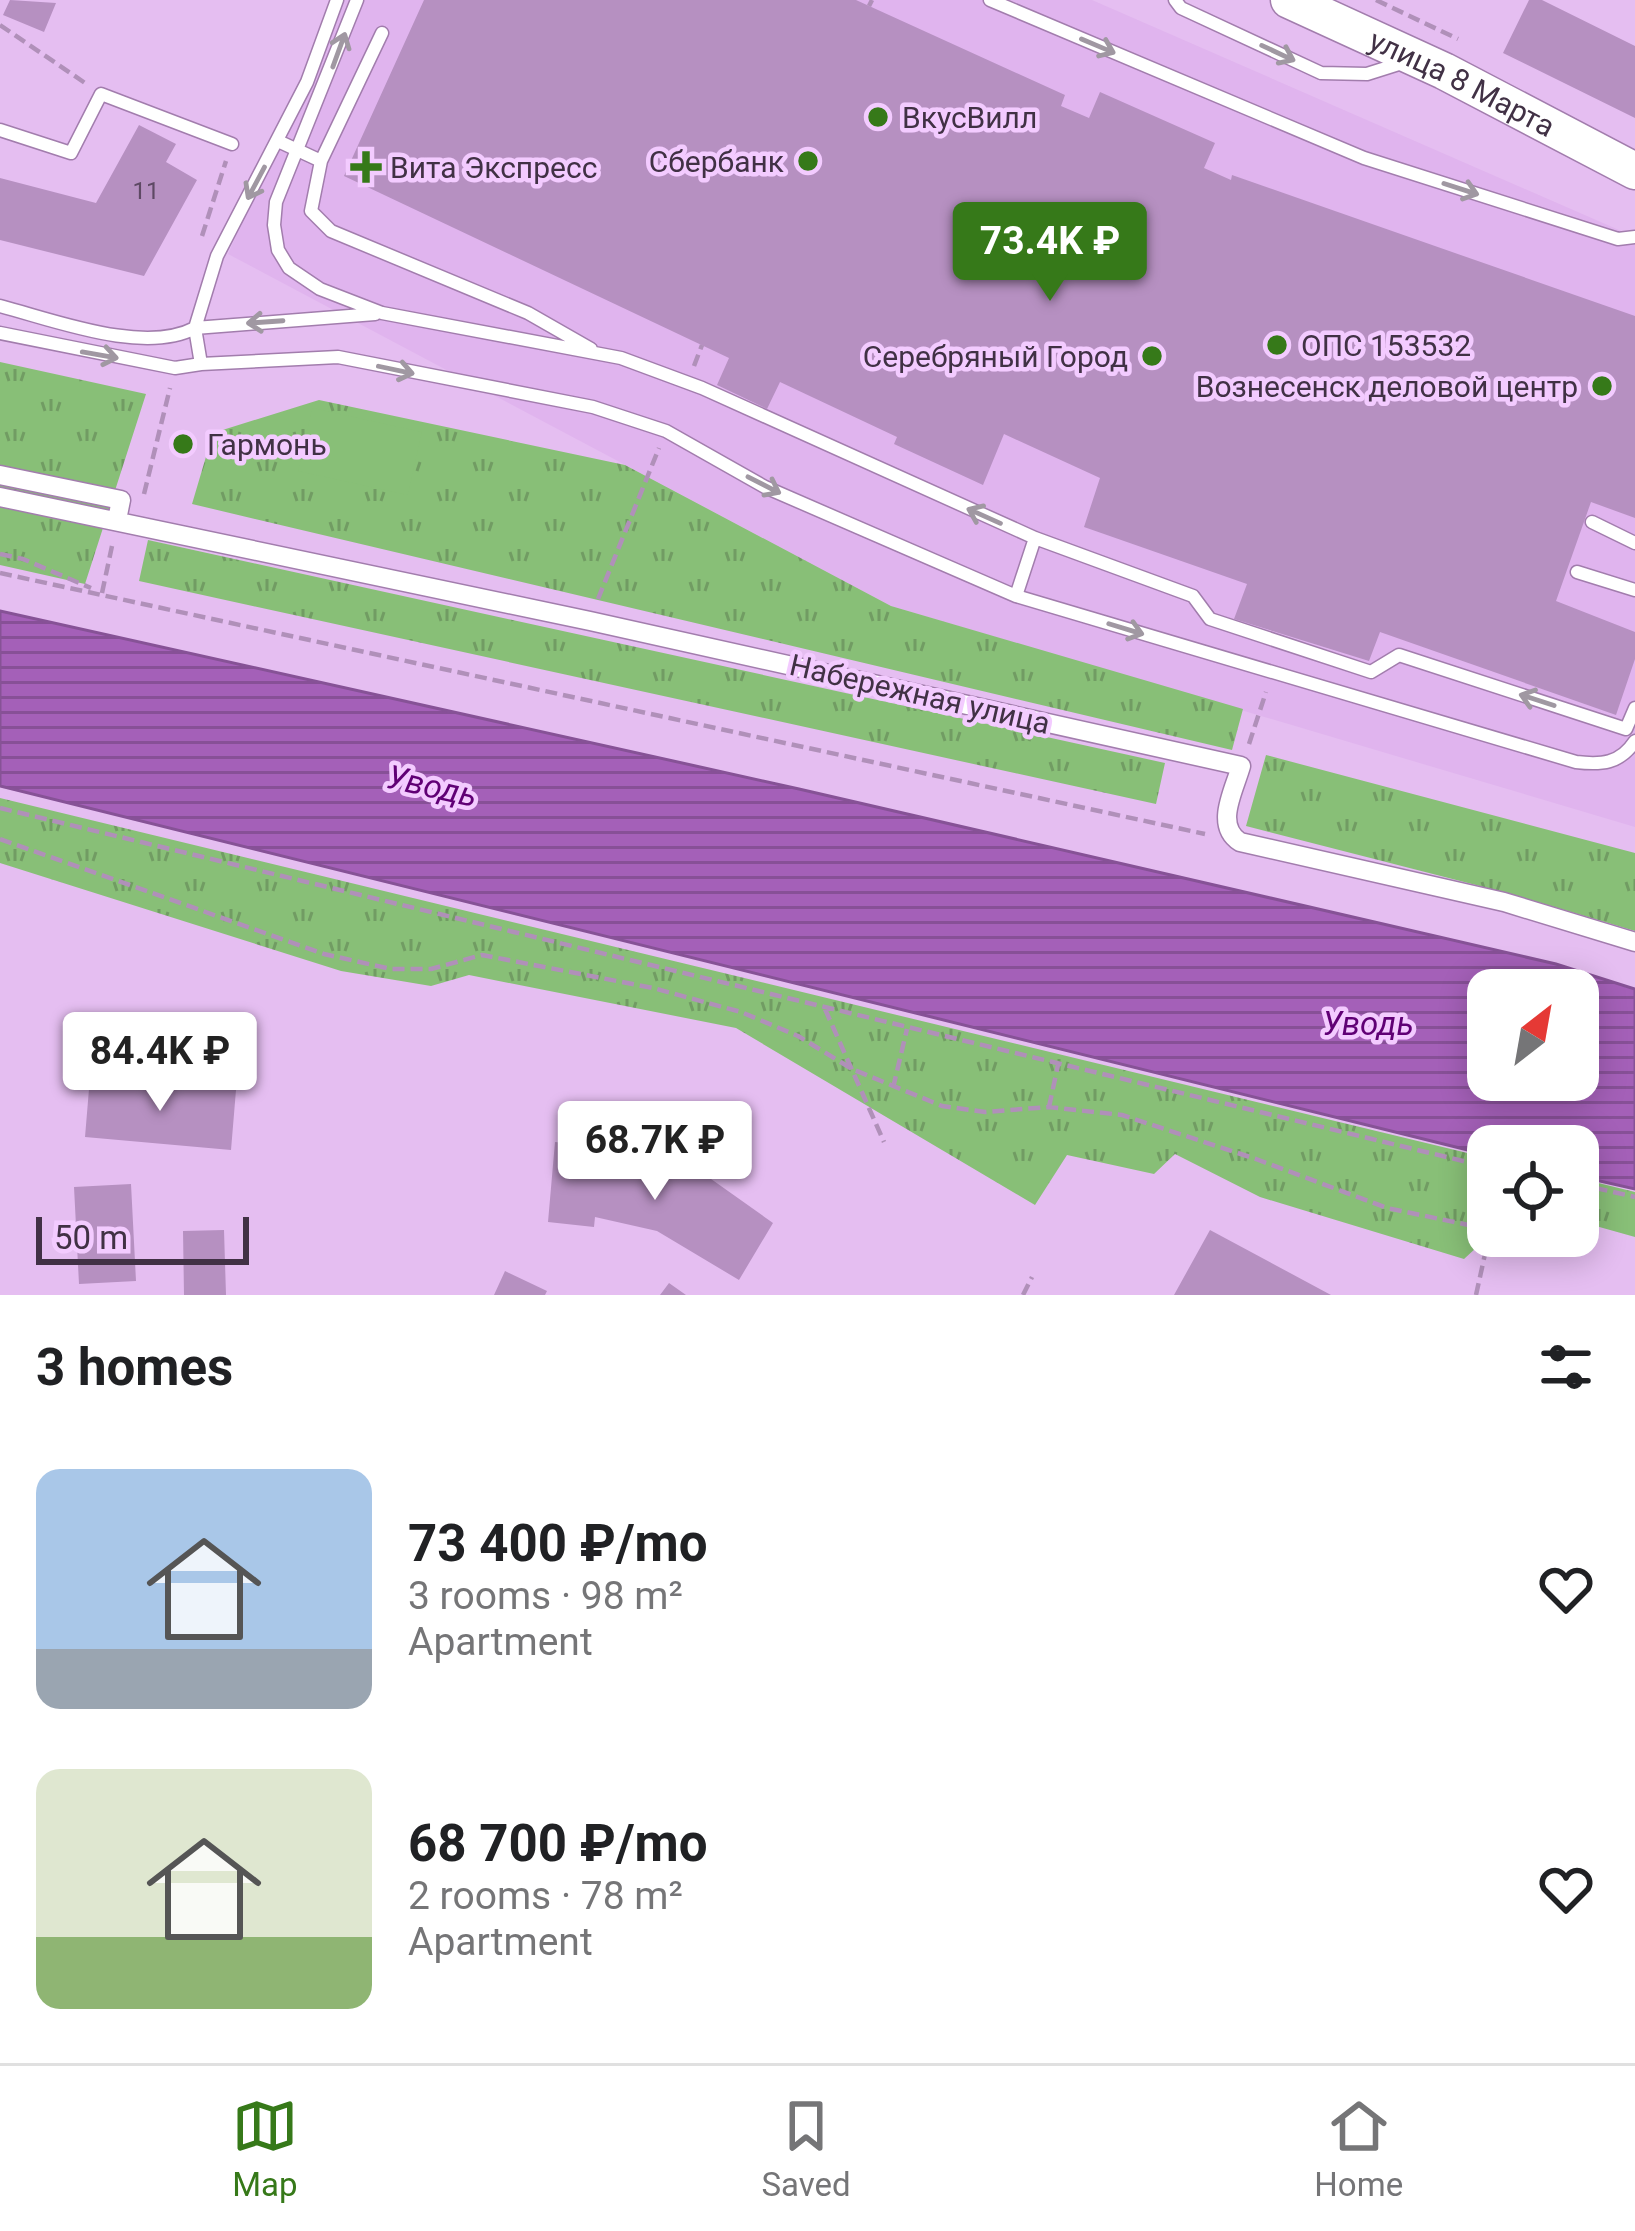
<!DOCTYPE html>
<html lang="en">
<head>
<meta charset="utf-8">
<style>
  :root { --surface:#fff; --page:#f2f2f2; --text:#202124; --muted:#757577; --line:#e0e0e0; --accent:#367919 }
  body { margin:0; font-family:Roboto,sans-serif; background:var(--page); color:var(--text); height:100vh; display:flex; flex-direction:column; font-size:45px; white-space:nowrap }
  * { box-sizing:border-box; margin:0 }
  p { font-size:39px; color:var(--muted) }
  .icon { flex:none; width:66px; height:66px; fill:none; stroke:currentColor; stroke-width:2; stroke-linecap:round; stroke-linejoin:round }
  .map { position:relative; height:1295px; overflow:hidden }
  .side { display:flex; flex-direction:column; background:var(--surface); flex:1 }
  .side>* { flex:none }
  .needle { width:78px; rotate:31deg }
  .controls { position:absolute; left:1467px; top:969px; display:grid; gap:24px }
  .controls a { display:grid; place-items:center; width:132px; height:132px; border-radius:24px; background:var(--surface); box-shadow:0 6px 30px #0003; font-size:60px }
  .scale { position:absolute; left:36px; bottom:30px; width:213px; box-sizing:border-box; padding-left:12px; border:6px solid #413145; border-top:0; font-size:33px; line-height:42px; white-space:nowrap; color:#413145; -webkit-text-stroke:9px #f3cbff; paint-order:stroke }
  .price { position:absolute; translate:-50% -102px; padding:0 27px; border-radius:12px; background:#fff; color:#222; font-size:39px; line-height:78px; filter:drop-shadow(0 3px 6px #0008) }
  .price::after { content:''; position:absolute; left:50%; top:72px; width:36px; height:27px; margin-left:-18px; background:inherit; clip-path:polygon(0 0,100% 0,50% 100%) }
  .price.on { background:var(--accent); color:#fff }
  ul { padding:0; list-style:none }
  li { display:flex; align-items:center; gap:36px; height:300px; padding:0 36px }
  li span { display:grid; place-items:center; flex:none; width:336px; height:240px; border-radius:24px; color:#555 }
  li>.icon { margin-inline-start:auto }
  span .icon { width:144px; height:144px; fill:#fffc; stroke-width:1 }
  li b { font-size:51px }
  h2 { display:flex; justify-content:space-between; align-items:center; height:144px; padding:0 36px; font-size:51px }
  .menu { display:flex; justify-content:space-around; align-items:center; height:168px; border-top:3px solid var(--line); background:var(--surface); font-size:33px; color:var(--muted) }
  .menu a { display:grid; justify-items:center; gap:6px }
  .menu .on { color:var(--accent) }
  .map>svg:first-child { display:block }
  .built { fill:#e0b4ee }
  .grass { fill:url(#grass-tufts) }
  .pitch { fill:#88bf77 }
  .water { fill:url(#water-rules); stroke:#865296; stroke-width:3; fill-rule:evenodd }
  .building { fill:#b690c1 }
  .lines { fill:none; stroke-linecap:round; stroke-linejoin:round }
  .service-casing { stroke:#a27dad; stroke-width:15 }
  .pedestrian-casing { stroke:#a27dad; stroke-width:21 }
  .secondary-casing { stroke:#a27dad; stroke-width:39 }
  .path { stroke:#b090b9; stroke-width:4.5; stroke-dasharray:12 6; stroke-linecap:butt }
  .service { stroke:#fff; stroke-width:12 }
  .pedestrian { stroke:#fff; stroke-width:18 }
  .secondary { stroke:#fff; stroke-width:36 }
  .oneway { stroke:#a098a2 }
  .poi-dot { fill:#367919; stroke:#f3cbff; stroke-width:4.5 }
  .labels { text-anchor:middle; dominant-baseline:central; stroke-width:9; stroke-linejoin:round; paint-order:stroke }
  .number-label { font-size:24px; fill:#5e4964 }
  .street-label { font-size:30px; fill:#413145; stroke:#f3cbff }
  .poi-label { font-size:30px; fill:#413145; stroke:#f3cbff; text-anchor:start }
  .water-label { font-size:33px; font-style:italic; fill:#600075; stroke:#f3cbff }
</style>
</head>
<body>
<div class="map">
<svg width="1635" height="1295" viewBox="0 0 1635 1295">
  <defs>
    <pattern id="grass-tufts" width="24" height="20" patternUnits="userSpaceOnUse" patternTransform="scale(3)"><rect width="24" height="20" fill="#88bf77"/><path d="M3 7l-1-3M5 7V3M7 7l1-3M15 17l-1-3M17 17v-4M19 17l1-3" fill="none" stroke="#719c63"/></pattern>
    <pattern id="water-rules" width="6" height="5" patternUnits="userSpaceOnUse" patternTransform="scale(3)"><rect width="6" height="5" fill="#a460b8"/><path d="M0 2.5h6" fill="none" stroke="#875097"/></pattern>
  </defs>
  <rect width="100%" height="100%" fill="#e5bef1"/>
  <path class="built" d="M339,0H1092L1635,237V827L891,606L228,254Z"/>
  <path class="grass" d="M0,362L146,394L85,584L0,565Z
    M319,400L625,465L891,606L1243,709L1232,750L192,504L213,433Z
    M148,540L1165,763L1156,804L139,581Z
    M1266,755L1635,853V931L1511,894L1246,826Z
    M0,798L1488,1158L1489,1236L1464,1259L1260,1197L1175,1154L1154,1174L1067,1155L1035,1205L736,1028L469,975L431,986L341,971L0,863Z
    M1578,1178L1635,1192V1237L1578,1221Z"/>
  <path class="pitch" d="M312,408L422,432L408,495L298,471Z"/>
  <path class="water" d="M0,611L799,789L1556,964L1635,989V1189L1578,1176V1146H1488V1155L0,786ZM1488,990H1578V1080H1488Z"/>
  <path class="building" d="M10,0L56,3L44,32L3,15Z
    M424,0H856L1065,95L1061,106L1089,118L1100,92L1215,143L1204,168L1231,180L1232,175L1635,316V518L1591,502L1556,601L1635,632V659L1616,715L1380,632L1369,661L1234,619L1247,584L1084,527L1100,478L1004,434L983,485L894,444L897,437L780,382L767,409L717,385L729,358L344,176Z
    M1529,0H1542L1635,46V118L1503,53Z
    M139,125L176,144L166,162L197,180L144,276L0,240V178L96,203Z
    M90,1077L236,1090L231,1150L85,1137Z
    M555,1142L619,1148L704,1174L773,1223L739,1280L657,1231L595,1217L594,1227L548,1222Z
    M131,1184L136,1281L79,1284L74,1187Z
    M224,1230L226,1295H184L183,1231Z
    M1210,1230L1331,1295H1174Z
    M505,1271L547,1291L545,1295H494Z
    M669,1283L686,1295H660Z"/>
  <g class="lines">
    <defs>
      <path id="service" d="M337,0L307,82L217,256L195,328L201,364L338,357L593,407L666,431L765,487L1016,596L1576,762C1601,765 1620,764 1635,741
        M357,0L276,202L274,225L278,250L289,268L320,289L382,313L621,358L702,388L1035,538L1193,596L1210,619L1371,672L1399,655L1626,729L1635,708
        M990,0L1364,158L1618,239L1635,237
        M1175,0L1181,8L1321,73L1367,74L1405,62
        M0,130L71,153L101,94L232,144
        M278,141L321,161L311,211L331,231L528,313L591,349
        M321,161L382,33
        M0,306C54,320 144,355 195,328L375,314
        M0,333L175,368L201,364
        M1592,522L1635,543
        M1577,572L1635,590
        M1016,596L1035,538"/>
      <path id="pedestrian" d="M0,475L121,500L117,520
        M0,497L590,621L1241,766C1234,791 1214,825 1240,842L1504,902L1635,942"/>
      <g id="secondary">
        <path id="s1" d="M1289,0L1444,71L1635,171"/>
      </g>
    </defs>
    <use href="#service" class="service-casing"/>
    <use href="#pedestrian" class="pedestrian-casing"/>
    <use href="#secondary" class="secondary-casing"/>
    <path class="path" d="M1376,0L1458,39
      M869,6L872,0
      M0,25L85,83
      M202,236L226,161
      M694,366L702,345
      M144,494L170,388
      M0,554L23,559L91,588
      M0,573L1205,834
      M102,593L112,546
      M598,599L659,448
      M1249,744L1266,692
      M0,808L1488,1167
      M0,839L324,954L391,969H431L482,955L653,988L741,1012L798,1036L852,1069L942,1106L985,1112L1049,1107L1122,1115L1256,1159L1387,1208L1488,1229
      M825,1009L884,1142
      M893,1088L907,1029
      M1049,1107L1058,1065
      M1578,1184L1635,1197
      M1023,1295L1032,1277
      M1476,1295L1489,1236"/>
    <use href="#service" class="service"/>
    <use href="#pedestrian" class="pedestrian"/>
    <use href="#secondary" class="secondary"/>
  </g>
  <defs><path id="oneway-shaft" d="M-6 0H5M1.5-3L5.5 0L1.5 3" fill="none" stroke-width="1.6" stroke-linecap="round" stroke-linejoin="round" transform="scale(3)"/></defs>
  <g class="oneway">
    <use href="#oneway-shaft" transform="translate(1098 46) rotate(23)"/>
    <use href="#oneway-shaft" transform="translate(339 50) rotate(-70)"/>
    <use href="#oneway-shaft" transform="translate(1278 53) rotate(25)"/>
    <use href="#oneway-shaft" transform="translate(256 183) rotate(118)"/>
    <use href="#oneway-shaft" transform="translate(1461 189) rotate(18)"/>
    <use href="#oneway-shaft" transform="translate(265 322) rotate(176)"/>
    <use href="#oneway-shaft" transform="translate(100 355) rotate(10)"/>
    <use href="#oneway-shaft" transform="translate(396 370) rotate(12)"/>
    <use href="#oneway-shaft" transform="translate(764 485) rotate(27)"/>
    <use href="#oneway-shaft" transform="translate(984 516) rotate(-156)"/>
    <use href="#oneway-shaft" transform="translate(1126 629) rotate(17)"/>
    <use href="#oneway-shaft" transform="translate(1537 700) rotate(-162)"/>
  </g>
  <g class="poi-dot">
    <circle cx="878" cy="117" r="12"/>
    <circle cx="808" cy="161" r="12"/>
    <path d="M360 149h12v12h12v12h-12v12h-12v-12h-12v-12h12z"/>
    <circle cx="1277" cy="345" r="12"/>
    <circle cx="1152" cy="356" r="12"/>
    <circle cx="1602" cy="386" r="12"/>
    <circle cx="183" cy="444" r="12"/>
  </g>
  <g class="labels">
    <g class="number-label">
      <text x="146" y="191">11</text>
    </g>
    <g class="street-label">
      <text stroke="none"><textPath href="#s1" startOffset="192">улица 8 Марта</textPath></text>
      <text transform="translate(920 694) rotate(13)">Набережная улица</text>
    </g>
    <g class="poi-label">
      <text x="902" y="117">ВкусВилл</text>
      <text x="784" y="161" text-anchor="end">Сбербанк</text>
      <text x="390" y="167">Вита Экспресс</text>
      <text x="1301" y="345">ОПС 153532</text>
      <text x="1128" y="356" text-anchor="end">Серебряный Город</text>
      <text x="1578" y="386" text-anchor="end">Вознесенск деловой центр</text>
      <text x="207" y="444">Гармонь</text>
    </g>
    <g class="water-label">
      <text transform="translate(432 786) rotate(13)">Уводь</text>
      <text x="1368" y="1023">Уводь</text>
    </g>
  </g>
</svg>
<div class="controls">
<a><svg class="needle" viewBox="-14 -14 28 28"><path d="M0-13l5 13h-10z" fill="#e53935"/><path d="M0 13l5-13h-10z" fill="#757577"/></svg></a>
<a><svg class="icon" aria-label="locate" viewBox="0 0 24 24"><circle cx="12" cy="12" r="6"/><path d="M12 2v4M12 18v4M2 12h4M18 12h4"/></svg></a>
</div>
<div class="scale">50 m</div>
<b class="price on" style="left:1050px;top:304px">73.4K ₽</b>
<b class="price" style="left:160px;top:1114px">84.4K ₽</b>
<b class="price" style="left:655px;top:1203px">68.7K ₽</b>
</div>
<section class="side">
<h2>3 homes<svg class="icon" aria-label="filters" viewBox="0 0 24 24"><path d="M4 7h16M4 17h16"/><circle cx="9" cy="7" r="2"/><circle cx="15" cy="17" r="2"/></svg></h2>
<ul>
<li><span style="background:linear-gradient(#a9c7e8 75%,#9aa5b1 0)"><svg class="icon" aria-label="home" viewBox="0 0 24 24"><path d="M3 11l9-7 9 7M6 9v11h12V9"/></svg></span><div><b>73 400 ₽/mo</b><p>3 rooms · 98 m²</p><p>Apartment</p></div><svg class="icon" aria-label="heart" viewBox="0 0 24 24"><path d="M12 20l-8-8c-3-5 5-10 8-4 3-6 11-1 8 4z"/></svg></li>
<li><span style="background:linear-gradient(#dfe7d0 70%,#8fb573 0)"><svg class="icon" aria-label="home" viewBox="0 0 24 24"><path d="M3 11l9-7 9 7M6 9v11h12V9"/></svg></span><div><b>68 700 ₽/mo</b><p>2 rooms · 78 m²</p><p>Apartment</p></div><svg class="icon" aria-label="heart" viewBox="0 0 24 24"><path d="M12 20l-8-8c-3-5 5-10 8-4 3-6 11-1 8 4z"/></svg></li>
</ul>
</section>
<nav class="menu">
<a class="on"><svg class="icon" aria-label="map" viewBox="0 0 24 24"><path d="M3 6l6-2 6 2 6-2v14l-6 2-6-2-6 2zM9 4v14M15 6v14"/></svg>Map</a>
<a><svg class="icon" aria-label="saved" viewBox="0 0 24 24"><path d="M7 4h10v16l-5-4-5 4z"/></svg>Saved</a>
<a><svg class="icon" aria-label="home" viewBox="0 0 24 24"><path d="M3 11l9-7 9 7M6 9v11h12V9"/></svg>Home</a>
</nav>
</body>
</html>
